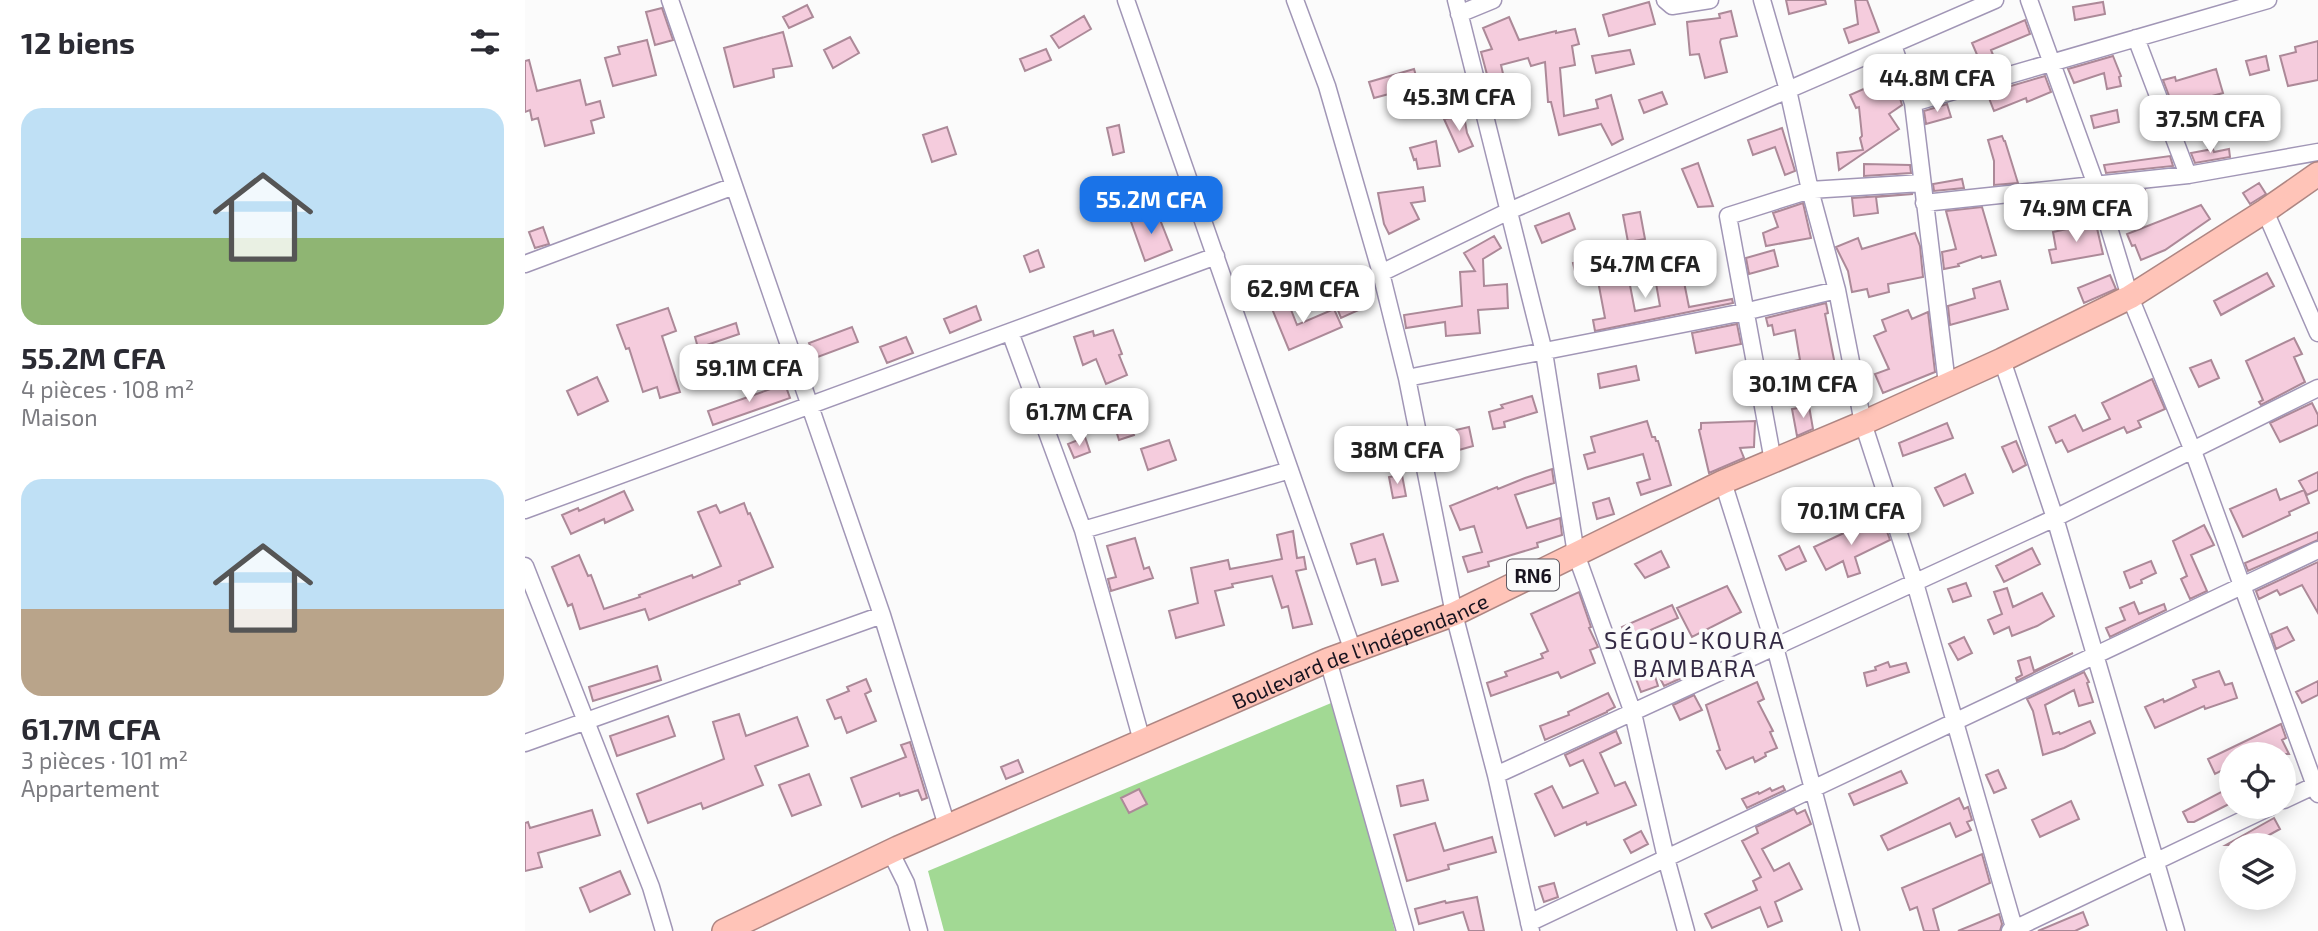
<!DOCTYPE html>
<html lang="fr">
<head>
<meta charset="utf-8">
<style>
  :root { --surface:#fff; --page:#f7f7f7; --text:#2b2b33; --muted:#7c7c81; --accent:#1a73e8 }
  body { margin:0; font-family:"Exo 2",sans-serif; background:var(--page); color:var(--text); height:100vh; display:flex; flex-direction:column; font-size:26px; white-space:nowrap }
  * { box-sizing:border-box; margin:0 }
  p { font-size:23px; color:var(--muted) }
  .icon { flex:none; width:38px; height:38px; fill:none; stroke:currentColor; stroke-width:2; stroke-linecap:round; stroke-linejoin:round }
  .map { position:relative; flex:1; overflow:hidden }
  .sheet { display:flex; flex-direction:column; background:var(--surface); width:525px }
  .sheet>* { flex:none }
  .controls { position:absolute; left:1694px; top:742px; display:grid; gap:14px }
  .controls a { display:grid; place-items:center; width:77px; height:77px; border-radius:50%; background:var(--surface); box-shadow:0 4px 18px #0003; font-size:35px }
  .price { position:absolute; translate:-50% -60px; padding:0 16px; border-radius:14px; background:#fff; color:#222; font-size:23px; line-height:46px; filter:drop-shadow(0 2px 4px #0008) }
  .price::after { content:''; position:absolute; left:50%; top:42px; width:21px; height:16px; margin-left:-10px; background:inherit; clip-path:polygon(0 0,100% 0,50% 100%) }
  .price.active { background:var(--accent); color:#fff }
  ul { padding:0; list-style:none }
  li { display:grid; align-content:center; gap:14px; height:371px; padding:0 21px }
  li span { display:grid; place-items:center; height:217px; border-radius:21px; color:#555 }
  li>.icon { margin-inline-start:auto }
  span .icon { width:126px; height:126px; fill:#fffc; stroke-width:1 }
  li b { font-size:30px }
  h2 { display:flex; justify-content:space-between; align-items:center; height:84px; padding:0 21px; font-size:30px }
  main { display:flex; flex:1; min-height:0 }
  .map>svg:first-child { display:block }
  .green { fill:#a2d994 }
  .building { fill:#f5ccdd; stroke:#ac8998; stroke-width:2 }
  .lines { fill:none; stroke-linecap:round; stroke-linejoin:round }
  .minor-casing { stroke:#a196b6; stroke-width:19 }
  .highway-casing { stroke:#ae8683; stroke-width:26 }
  .minor { stroke:#fff; stroke-width:16 }
  .highway { stroke:#ffc4b8; stroke-width:23 }
  .labels { text-anchor:middle; dominant-baseline:central; stroke-width:7; stroke-linejoin:round; paint-order:stroke }
  .shield { fill:#fbfbfb; stroke:#5d5962; stroke-width:2 }
  .shield-label { font-size:19px; font-weight:bold; fill:#191420 }
  .street-label { font-size:21px; fill:#191420; stroke:#fbfbfb }
  .quarter-label { font-size:24px; letter-spacing:2px; fill:#342a44; stroke:#fbfbfb }
</style>
</head>
<body>
<main>
<section class="sheet">
<h2>12 biens<svg class="icon" aria-label="filters" viewBox="0 0 24 24"><path d="M4 7h16M4 17h16"/><circle cx="9" cy="7" r="2"/><circle cx="15" cy="17" r="2"/></svg></h2>
<ul>
<li><span style="background:linear-gradient(#bfe0f5 60%,#8fb573 0)"><svg class="icon" aria-label="home" viewBox="0 0 24 24"><path d="M3 11l9-7 9 7M6 9v11h12V9"/></svg></span><div><b>55.2M CFA</b><p>4 pièces · 108 m²</p><p>Maison</p></div></li>
<li><span style="background:linear-gradient(#bfe0f5 60%,#b9a48a 0)"><svg class="icon" aria-label="home" viewBox="0 0 24 24"><path d="M3 11l9-7 9 7M6 9v11h12V9"/></svg></span><div><b>61.7M CFA</b><p>3 pièces · 101 m²</p><p>Appartement</p></div></li>
</ul>
</section>
<div class="map">
<svg width="1793" height="931" viewBox="0 0 1793 931">
  <rect width="100%" height="100%" fill="#fbfbfb"/>
  <path class="green" d="M811,701L870,931H419L403,871Z"/>
  <path class="building" d="M1261,0H1300L1301,4L1264,14Z
    M1330,0H1342L1354,32L1324,43L1319,29L1333,24Z
    M1124,2L1130,24L1084,36L1078,15Z
    M1578,2L1580,14L1550,20L1548,7Z
    M282,5L288,17L264,28L258,17Z
    M137,8L148,40L130,45L121,12Z
    M1206,11L1212,36L1196,39L1195,42L1202,72L1180,78L1174,54L1165,55L1162,22L1195,18L1194,14Z
    M559,16L566,29L534,48L526,36Z
    M984,17L994,40L1031,31V33L1050,29L1054,44L1047,46L1050,65L1035,68L1039,116L1073,108L1071,100L1086,95L1098,139L1087,145L1076,124L1034,135L1026,102H1023L1020,62L1006,66L1003,58L976,65L979,78L964,82L956,52L967,49L958,28Z
    M1500,20L1505,34L1466,50L1473,67L1459,71L1447,43Z
    M258,32L267,66L248,69L249,77L209,87L199,48Z
    M325,37L334,53L308,68L299,50Z
    M122,40L131,75L88,86L80,58L95,54L93,47Z
    M1793,41V80L1763,86L1755,56L1771,52L1770,47Z
    M521,49L526,60L500,71L495,59Z
    M1105,50L1109,64L1071,73L1067,56Z
    M1588,56L1596,76L1594,77L1596,86L1582,89L1579,73L1549,83L1543,69Z
    M1741,56L1744,70L1725,75L1721,61Z
    M4,60L12,91L55,80L61,105L75,101L79,117L66,121L69,133L20,146L13,118L7,120L5,110L0,112V61Z
    M889,69L894,86L849,98L844,82Z
    M1691,69L1698,93L1680,98L1681,100L1649,109L1638,80L1650,77L1651,81Z
    M1520,76L1526,92L1502,102L1501,98L1469,111L1462,93Z
    M1361,79L1368,94L1373,91L1377,105L1364,114L1374,129L1314,170L1312,153L1338,150L1335,138L1337,136L1334,107L1331,108L1325,95Z
    M1137,92L1142,104L1119,113L1114,100Z
    M1422,104L1426,117L1401,124L1399,111Z
    M1592,110L1594,122L1569,128L1566,116Z
    M939,116L942,133L948,146L934,152L919,119Z
    M594,125L599,152L588,155L582,128Z
    M422,127L431,154L407,162L398,135Z
    M1257,128L1270,171L1260,175L1250,147L1228,155L1223,140Z
    M1477,136L1479,141H1480L1493,183L1469,185V161L1463,140Z
    M911,141L915,166L893,169L891,159L889,160L885,148Z
    M1688,149L1689,152L1704,149L1705,157L1670,163L1666,153Z
    M1645,156L1648,166L1581,173L1579,165Z
    M1173,163L1188,206L1173,207L1157,169Z
    M1339,164L1385,165L1386,173L1339,176Z
    M1437,179L1439,188L1409,191L1408,184Z
    M1734,183L1741,194L1725,204L1718,193Z
    M898,187L900,201L886,203L894,219L864,234L859,224L853,193Z
    M1620,190L1621,199L1587,202L1586,199V194Z
    M1388,194L1351,197L1353,213L1329,216L1327,198Z
    M1278,203L1286,238L1241,246L1238,233L1253,227L1248,213Z
    M1676,205L1685,219L1640,250L1616,260L1610,245L1607,246L1602,234Z
    M1457,207L1471,255L1457,258L1456,256L1433,264L1434,266L1419,269L1417,252L1431,249L1421,211Z
    M632,212L647,250L620,261L605,219Z
    M1115,212L1120,239L1103,242L1098,215Z
    M1044,213L1050,229L1017,243L1010,226Z
    M1565,224H1571L1578,254L1527,263L1524,250L1531,249L1528,232Z
    M18,227L24,244L10,248L4,232Z
    M1390,233L1395,246L1398,277L1363,284L1364,292L1344,297L1342,289L1327,292L1323,271L1311,247L1333,238L1337,249Z
    M969,236L976,248L958,259L959,286L982,284L983,308L953,310L955,333L921,336L920,322L881,328L879,315L937,306L935,272L950,271L939,253Z
    M513,250L519,267L505,272L499,256Z
    M1249,250L1253,266L1224,274L1221,258Z
    M1078,257L1081,274L1052,280L1048,263Z
    M1156,267L1164,307L1207,299L1208,303L1070,331L1068,320L1080,318L1073,281L1103,275L1110,311L1135,306L1129,272Z
    M1742,273L1749,286L1696,315L1689,301Z
    M1585,275L1591,289L1559,303L1553,288Z
    M1475,281L1483,309L1425,325L1423,306L1450,298L1448,289Z
    M833,296L838,308L816,318L811,305Z
    M761,297L772,325L809,309L817,327L764,350L745,304Z
    M1301,303L1303,313L1300,314L1312,375L1247,387L1241,366L1275,360L1270,330L1249,335L1247,325L1243,326L1241,318Z
    M451,306L456,320L425,333L419,319Z
    M143,308L151,331L137,336L155,392L135,398L132,387L118,392L104,348L101,349L92,325Z
    M1383,310L1387,319L1403,312L1410,372L1358,393L1350,374L1364,369L1349,336L1361,331L1357,320Z
    M211,323L214,334L173,348L170,337Z
    M1212,324L1216,344L1171,353L1167,333Z
    M327,327L333,342L290,358L284,343Z
    M588,330L597,354L594,355L602,375L581,384L571,359L558,365L549,337L568,331L569,336Z
    M381,337L388,353L362,363L355,347Z
    M1769,338L1777,354L1769,357L1780,382L1736,405L1734,402L1738,400L1721,361Z
    M1686,360L1694,378L1674,387L1665,368Z
    M1111,366L1114,380L1075,388L1073,374Z
    M72,377L83,401L53,415L42,391Z
    M1627,379L1640,409L1613,421L1616,427L1602,433L1599,427L1543,452L1537,440L1531,443L1524,427L1550,415L1558,431L1585,419L1577,403Z
    M260,384L265,398L188,425L183,411Z
    M1007,396L1012,412L979,422L980,427L968,429L964,412L978,408L976,405Z
    M598,400L609,435L594,440L583,405Z
    M1787,403L1793,415V425L1755,442L1745,423Z
    M1284,406L1288,429L1272,436L1267,409Z
    M1122,421L1127,437H1130L1131,441H1133L1146,485L1116,495L1112,483L1125,479L1118,454L1063,469L1059,455L1070,452L1066,437Z
    M1230,421L1229,447L1215,448L1219,458L1184,473L1174,430L1176,429V423Z
    M1422,423L1428,438L1378,456L1374,443Z
    M944,427L948,446L934,450L933,445L913,450L909,435Z
    M560,437L565,452L549,458L543,444Z
    M644,440L651,460L623,470L616,449Z
    M1491,441L1501,465L1488,472L1477,447Z
    M1027,469L1029,483L990,495L1002,528L1035,518L1037,535L1012,543L1013,547L963,562L964,566L943,572L938,557L957,552L949,526L935,530L925,506L972,487L973,489L1000,478Z
    M1793,472V490L1782,495L1774,481Z
    M1440,474L1448,493L1419,506L1410,488Z
    M877,475L881,496L868,498L864,477Z
    M1751,489L1755,500L1779,490L1784,503L1764,512L1765,515L1718,537L1705,509Z
    M99,491L108,510L80,523L79,519L46,534L37,515L53,508L54,511Z
    M1084,498L1089,514L1072,519L1068,503Z
    M219,503L223,514L225,513L248,567L214,581L215,584L124,620L120,609L55,629L47,604L43,606L27,567L54,555L63,576L66,575L79,609L115,597L114,595L167,575L168,578L196,566L173,512L191,505L195,513Z
    M1351,520L1355,529L1360,526L1365,540L1330,557L1335,573L1323,577L1318,561L1301,570L1289,547L1321,532L1324,534Z
    M1679,525L1689,545L1666,555L1682,591L1665,599L1656,579L1662,576L1648,541Z
    M768,531L772,558L779,557L781,569L771,571L787,624L768,628L763,606L757,608L747,576L707,584L708,587L690,591L699,625L651,638L644,611L673,603L666,568L703,560L705,569L757,559L752,535Z
    M1793,532V540L1723,571L1720,563Z
    M858,534L873,581L857,585L850,559L832,564L826,544Z
    M610,538L619,569L624,567L628,578L586,591L583,579L591,577L582,546Z
    M1274,546L1281,561L1261,570L1254,556Z
    M1507,548L1515,564L1479,582L1471,566Z
    M1136,551L1144,567L1120,578L1110,564Z
    M1626,561L1631,573L1616,580L1617,583L1605,588L1599,572Z
    M1793,562V613L1777,585L1755,595L1752,590L1734,599L1731,591Z
    M1441,583L1446,596L1428,602L1423,589Z
    M1202,586L1216,612L1167,637L1152,608Z
    M1482,588L1488,607L1517,593L1529,616L1512,626L1487,636L1484,627L1469,634L1463,620L1477,614L1469,592Z
    M1054,592L1066,627L1064,628L1073,647L1065,650L1070,663L1036,678L1033,672L966,696L962,683L982,676L980,672L1018,658L1016,654L1023,651L1006,614Z
    M1609,602L1614,614L1639,604L1641,610L1585,637L1581,628L1600,620L1595,608Z
    M1147,605L1153,618L1103,640L1097,627Z
    M1762,627L1769,640L1751,649L1746,634Z
    M1439,637L1447,653L1433,660L1424,644Z
    M1548,653L1492,681L1491,678L1497,675L1493,661L1505,657L1509,671Z
    M1363,662L1365,667L1381,663L1384,672L1342,686L1339,673L1351,670L1350,667Z
    M1167,664L1170,672L1139,686L1135,678Z
    M132,666L136,680L68,701L64,687Z
    M1128,670L1133,686L1116,692L1110,676Z
    M1694,671L1700,685L1707,683L1712,698L1680,709L1679,706L1630,728L1620,707L1638,699L1639,702L1671,687L1668,680Z
    M1559,672L1564,682L1562,683L1568,702L1554,706L1549,690L1520,705L1528,734L1534,732L1535,734L1565,721L1570,733L1539,748L1518,755L1508,711L1502,699Z
    M341,679L346,691L340,694L351,721L322,733L316,717L310,719L302,700L324,691L322,687Z
    M1793,681V695L1777,703L1771,692Z
    M1232,682L1239,699L1233,702L1248,731L1245,732L1252,748L1240,753L1241,756L1230,762L1228,757L1201,769L1192,751L1195,750L1181,705Z
    M1083,693L1090,707L1082,711V712L1020,740L1015,726L1044,715L1043,712Z
    M1169,695L1177,710L1155,720L1148,705Z
    M214,714L221,736L272,717L283,746L230,766L238,785L178,809L176,803L123,823L112,794L199,759L188,722Z
    M143,716L150,736L92,756L85,736Z
    M1756,724L1761,738L1757,740L1764,754H1706V766L1690,774L1683,759Z
    M1091,731L1096,743L1075,753L1090,786L1100,782L1111,805L1062,825L1061,822L1030,836L1010,794L1027,786L1038,808L1073,793L1058,760L1045,766L1040,755Z
    M385,742L402,798L397,800L393,790L375,796L374,793L337,807L326,778L381,757L376,745Z
    M493,760L498,772L481,779L476,767Z
    M1473,770L1481,788L1469,793L1461,775Z
    M1376,771L1382,783L1329,805L1324,794Z
    M284,774L296,805L267,816L254,785Z
    M898,780L903,800L876,806L872,786Z
    M1258,786L1260,790L1222,808L1217,799L1233,792L1234,794L1245,788L1247,791Z
    M614,789L622,804L604,813L596,798Z
    M1698,791L1704,804L1669,822H1663L1658,812Z
    M1434,798L1439,809L1443,807L1447,820L1442,822L1446,830L1431,837L1425,823L1363,850L1356,836Z
    M1546,801L1554,819L1515,837L1507,820Z
    M1269,809L1272,814L1280,810L1286,824L1237,849L1249,871L1264,863L1277,889L1250,902L1257,921L1243,927L1235,907L1187,928L1180,914L1232,890L1228,881L1236,877L1217,841L1233,833L1231,827Z
    M67,810L75,835L13,853L17,867L0,871V823L3,822L5,828Z
    M1749,818L1755,829L1726,845H1701Z
    M910,823L919,851L967,837L971,852L923,865L924,869L882,881L869,835Z
    M1116,831L1123,844L1106,853L1099,840Z
    M1457,854L1465,883L1408,909L1414,931H1399L1392,907L1385,910L1377,888Z
    M95,871L105,894L65,912L55,888Z
    M1029,883L1033,897L1019,902L1014,887Z
    M952,897L959,931H944L938,912L894,924L890,909L920,901L921,903Z
    M1558,912L1563,925L1550,931H1513Z
    M1474,914L1477,924L1475,931H1433Z"/>
  <g class="lines">
    <defs>
      <path id="minor" d="M145,0L357,615L422,826
        M601,0L828,651
        M770,0L802,86L856,273L882,378L929,614L971,775L1006,931
        M931,0L1019,352L1051,554L1108,713L1141,858L1161,931
        M1140,0L1147,6L1185,0
        M1237,0L1263,90L1285,190L1312,290L1338,423L1390,583L1490,931
        M1504,0L1571,185L1605,297L1668,451L1793,794
        M934,14L968,0
        M1611,38L1663,175
        M1368,45L1388,103L1422,384
        M1388,103L1743,0
        M1399,203L1663,175L1793,152
        M1740,211L1793,333
        M0,264L209,186
        M856,273L984,211L1470,0
        M485,332L558,530L617,741
        M1477,360L1530,518L1651,931
        M882,378L1219,312L1312,290
        M1248,461L1203,216L1285,190L1397,183
        M1198,482L1250,647L1326,931
        M0,510L691,256
        M558,530L765,470
        M0,566L126,887L139,931
        M803,660L880,931
        M0,743L357,615
        M971,775L1530,518L1793,388
        M1759,800L1793,784
        M366,853L381,883L394,931
        M1004,923L1793,550
        M1485,931L1745,807"/>
      <g id="highway">
        <path id="s1" d="M199,931L373,848L803,660L929,614L1198,482L1338,423L1477,360L1605,297L1740,211L1793,174"/>
      </g>
    </defs>
    <use href="#minor" class="minor-casing"/>
    <use href="#highway" class="highway-casing"/>
    <use href="#minor" class="minor"/>
    <use href="#highway" class="highway"/>
  </g>
  <g class="labels">
    <rect class="shield" x="982" y="559.5" width="52" height="31" rx="5"/>
    <g class="shield-label">
      <text x="1008" y="575">RN6</text>
    </g>
    <g class="street-label">
      <text stroke="none"><textPath href="#s1" startOffset="695">Boulevard de l'Indépendance</textPath></text>
    </g>
    <g class="quarter-label">
      <text x="1170" y="639">SÉGOU-KOURA<tspan x="1170" dy="28">BAMBARA</tspan></text>
    </g>
  </g>
</svg>
<div class="controls">
<a><svg class="icon" aria-label="locate" viewBox="0 0 24 24"><circle cx="12" cy="12" r="6"/><path d="M12 2v4M12 18v4M2 12h4M18 12h4"/></svg></a>
<a><svg class="icon" aria-label="layers" viewBox="0 0 24 24"><path d="M12 4l9 5-9 5-9-5zM3 14l9 5 9-5"/></svg></a>
</div>
<b class="price" style="left:1412px;top:114px">44.8M CFA</b>
<b class="price" style="left:934px;top:133px">45.3M CFA</b>
<b class="price" style="left:1685px;top:155px">37.5M CFA</b>
<b class="price active" style="left:626px;top:236px">55.2M CFA</b>
<b class="price" style="left:1551px;top:244px">74.9M CFA</b>
<b class="price" style="left:1120px;top:300px">54.7M CFA</b>
<b class="price" style="left:778px;top:325px">62.9M CFA</b>
<b class="price" style="left:224px;top:404px">59.1M CFA</b>
<b class="price" style="left:1278px;top:420px">30.1M CFA</b>
<b class="price" style="left:554px;top:448px">61.7M CFA</b>
<b class="price" style="left:872px;top:486px">38M CFA</b>
<b class="price" style="left:1326px;top:547px">70.1M CFA</b>
</div>
</main>
</body>
</html>
